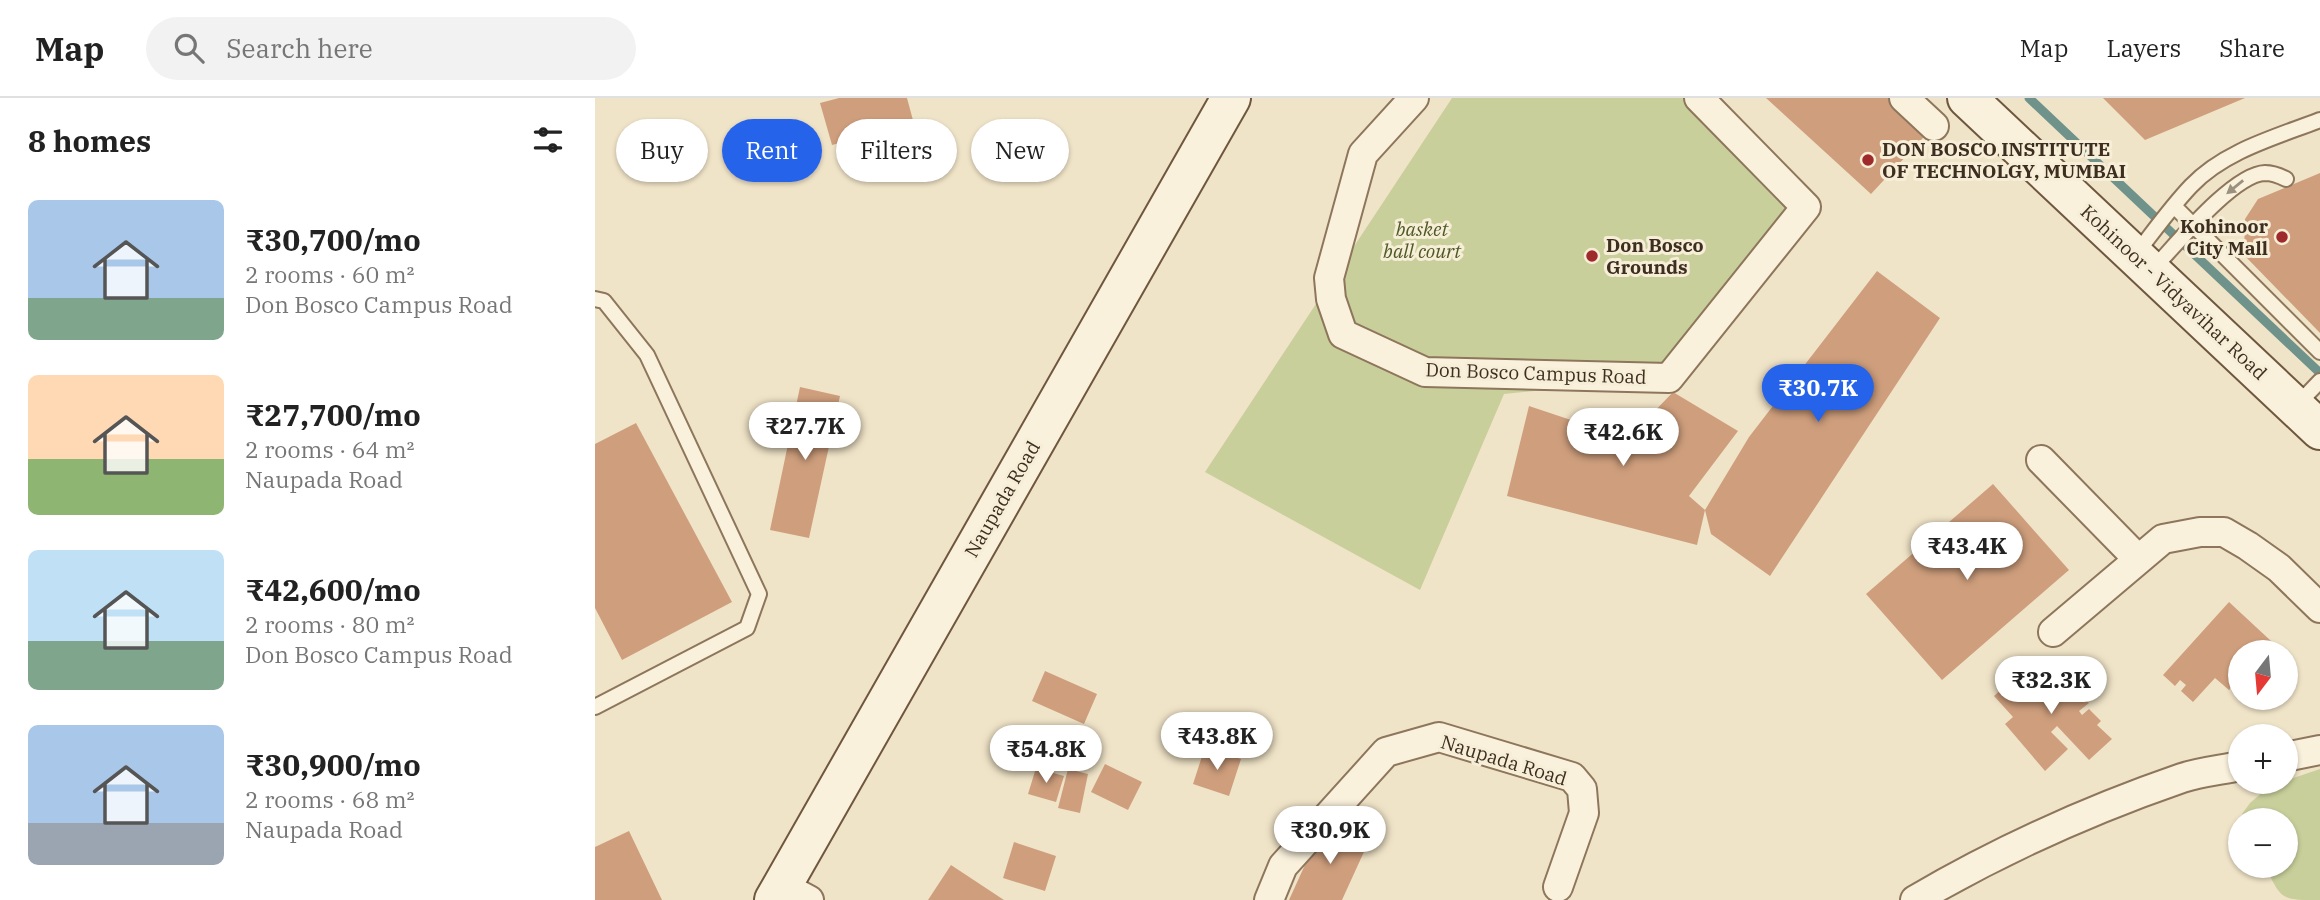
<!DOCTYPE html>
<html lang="en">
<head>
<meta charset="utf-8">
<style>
  :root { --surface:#fff; --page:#f2f2f2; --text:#222; --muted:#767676; --line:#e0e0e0; --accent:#2563eb }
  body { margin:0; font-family:"IBM Plex Serif",serif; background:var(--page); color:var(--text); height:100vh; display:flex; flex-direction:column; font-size:26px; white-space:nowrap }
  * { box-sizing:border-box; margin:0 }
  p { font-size:23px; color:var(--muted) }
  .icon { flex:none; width:38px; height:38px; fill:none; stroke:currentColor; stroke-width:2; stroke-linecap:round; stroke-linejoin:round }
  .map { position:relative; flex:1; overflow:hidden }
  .sheet { display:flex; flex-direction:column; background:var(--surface); width:595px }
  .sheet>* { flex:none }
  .guide { position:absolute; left:21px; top:21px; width:665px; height:63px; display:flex; gap:14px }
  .needle { width:46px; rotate:196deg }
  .fabs { position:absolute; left:1633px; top:542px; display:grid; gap:14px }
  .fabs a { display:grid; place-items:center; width:70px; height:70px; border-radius:50%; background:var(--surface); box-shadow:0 2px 5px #0004; font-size:35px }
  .price { position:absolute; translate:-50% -60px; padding:0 16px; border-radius:24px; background:#fff; color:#222; font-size:23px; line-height:46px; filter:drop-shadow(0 2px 4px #0008) }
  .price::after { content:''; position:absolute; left:50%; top:42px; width:21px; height:16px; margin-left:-10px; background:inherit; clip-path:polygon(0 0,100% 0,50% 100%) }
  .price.current { background:var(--accent); color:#fff }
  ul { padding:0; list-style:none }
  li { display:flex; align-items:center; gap:21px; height:175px; padding:0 28px }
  li span { display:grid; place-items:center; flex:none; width:196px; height:140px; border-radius:10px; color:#555 }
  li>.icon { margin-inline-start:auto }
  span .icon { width:84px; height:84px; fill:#fffc; stroke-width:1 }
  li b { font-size:30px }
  h2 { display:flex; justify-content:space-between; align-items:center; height:84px; padding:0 28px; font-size:30px }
  .tag { padding:0 24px; border-radius:32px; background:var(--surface); box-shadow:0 2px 5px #0004; font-size:24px; line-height:63px }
  .tag.current { background:var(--accent); color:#fff }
  header { display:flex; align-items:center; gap:42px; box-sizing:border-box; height:98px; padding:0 35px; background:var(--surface); border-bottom:2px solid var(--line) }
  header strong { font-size:33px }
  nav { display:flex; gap:38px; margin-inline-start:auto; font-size:24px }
  .search { width:490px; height:63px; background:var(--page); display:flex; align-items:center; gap:18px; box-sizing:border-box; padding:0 24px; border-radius:38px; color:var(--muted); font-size:26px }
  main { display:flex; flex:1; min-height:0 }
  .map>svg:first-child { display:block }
  .green { fill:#c9cf9b }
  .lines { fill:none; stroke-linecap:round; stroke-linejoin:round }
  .stream { stroke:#6f938a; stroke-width:9 }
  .building { fill:#cf9f7d }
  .lane-casing { stroke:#8d765c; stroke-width:18 }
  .street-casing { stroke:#8d765c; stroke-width:32 }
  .secondary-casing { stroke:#6f573f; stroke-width:42 }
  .lane { stroke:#faf1dc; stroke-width:14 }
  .street { stroke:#faf1dc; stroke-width:28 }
  .secondary { stroke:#faf1dc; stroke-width:38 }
  .oneway { fill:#9c907e }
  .poi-dot { fill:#9e2a2b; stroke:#f7eed8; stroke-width:2.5 }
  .labels { text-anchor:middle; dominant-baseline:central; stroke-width:6; stroke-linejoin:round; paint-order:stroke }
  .poi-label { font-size:19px; font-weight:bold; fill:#3d2e20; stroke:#f7eed8; text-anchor:start }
  .park-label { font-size:19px; font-style:italic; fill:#4d5a26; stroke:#f7eed8 }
  .street-label { font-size:19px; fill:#3d2e20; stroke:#f7eed8 }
</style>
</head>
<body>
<header>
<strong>Map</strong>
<div class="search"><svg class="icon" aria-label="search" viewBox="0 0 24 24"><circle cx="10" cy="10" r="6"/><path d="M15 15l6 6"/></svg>Search here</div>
<nav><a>Map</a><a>Layers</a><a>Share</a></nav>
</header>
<main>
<section class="sheet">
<h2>8 homes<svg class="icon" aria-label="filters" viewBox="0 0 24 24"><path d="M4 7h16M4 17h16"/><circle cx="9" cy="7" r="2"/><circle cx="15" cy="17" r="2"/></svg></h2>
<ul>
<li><span style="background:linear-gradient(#a9c7e8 70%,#7fa58c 0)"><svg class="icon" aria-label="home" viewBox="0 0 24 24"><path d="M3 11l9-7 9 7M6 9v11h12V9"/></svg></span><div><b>₹30,700/mo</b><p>2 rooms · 60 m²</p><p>Don Bosco Campus Road</p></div></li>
<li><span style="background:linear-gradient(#ffd9b3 60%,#8fb573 0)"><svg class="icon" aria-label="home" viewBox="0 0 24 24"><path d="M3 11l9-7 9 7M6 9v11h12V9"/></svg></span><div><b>₹27,700/mo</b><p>2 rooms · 64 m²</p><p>Naupada Road</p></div></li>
<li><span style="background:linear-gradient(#bfe0f5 65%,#7fa58c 0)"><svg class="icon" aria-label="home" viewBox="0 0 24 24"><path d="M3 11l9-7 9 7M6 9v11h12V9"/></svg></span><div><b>₹42,600/mo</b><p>2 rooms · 80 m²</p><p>Don Bosco Campus Road</p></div></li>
<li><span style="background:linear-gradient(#a9c7e8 70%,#9aa5b1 0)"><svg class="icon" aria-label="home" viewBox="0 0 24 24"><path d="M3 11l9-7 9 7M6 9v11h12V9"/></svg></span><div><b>₹30,900/mo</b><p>2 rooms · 68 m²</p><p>Naupada Road</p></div></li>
</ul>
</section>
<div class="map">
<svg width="1725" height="802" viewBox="0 0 1725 802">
  <rect width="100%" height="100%" fill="#f0e4c8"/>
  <path class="green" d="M857,0H1104L1211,109L1074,280L909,296L825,492L610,374Z
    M1725,671V802C1685,802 1687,802 1670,768H1690V723H1653L1647,716L1655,705L1675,688Z"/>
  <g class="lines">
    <path class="stream" d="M1434,0L1725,275"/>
  </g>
  <path class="building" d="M244,0H312L319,26L237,47L225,5Z
    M1171,0H1308L1339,28L1276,96Z
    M1508,0H1650L1550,42Z
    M1725,75V235L1649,157L1650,121L1663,101Z
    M1282,173L1345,220L1175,478L1116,436L1110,412L1154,339Z
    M205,289L245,298L214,440L175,432Z
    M1078,294L1143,333L1094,398L1110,412L1102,447L912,398L934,308L1033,341Z
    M41,325L137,504L27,562L0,510V346Z
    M1398,386L1474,472L1347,582L1271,496Z
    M1634,504L1689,555H1645V579L1634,592L1620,580L1598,604L1586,593L1591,587L1585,582L1580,588L1568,577Z
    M1442,558L1458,575L1462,570L1473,582L1468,586L1473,591L1477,587L1494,605L1484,613L1487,617L1494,611L1506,623L1502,627L1517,641L1494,662L1462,628L1456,634L1473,651L1450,673L1410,626L1418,619L1399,598L1411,587L1419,595L1437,578L1430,570Z
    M450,573L502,596L489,626L437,603Z
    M610,649L646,661L634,698L598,686Z
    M510,666L547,684L533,712L496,694Z
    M441,670L469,678L461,704L433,696Z
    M473,671L493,676L485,715L463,710Z
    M729,725L773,745L747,802H694Z
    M34,733L67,802H0V749Z
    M419,744L461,758L450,793L408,780Z
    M356,767L409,802H333Z"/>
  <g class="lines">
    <defs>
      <path id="lane" d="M1579,108L1725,254
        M1541,156C1559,133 1576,109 1596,88C1629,53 1681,39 1725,22
        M1557,172C1580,148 1638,76 1670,75C1678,75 1685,78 1691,81
        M0,201L9,203L52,257L164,496L152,530L0,609
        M1702,307L1725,283"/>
      <path id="street" d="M819,0L768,56L734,180L736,201L748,236L830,274L1074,280L1211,109L1104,0
        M1309,0L1339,28
        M1446,362L1542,460
        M1458,534L1568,441L1605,434H1629L1653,448L1684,470L1725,510
        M1690,659L1725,652
        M186,787L214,802
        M674,802L688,768L791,654L844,639L977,679L987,691L989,715L963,789
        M1320,802C1402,754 1497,711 1587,680C1605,674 1626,672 1645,668"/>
      <path id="secondary" d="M1372,0L1725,332
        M179,802L636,0"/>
    </defs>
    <use href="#lane" class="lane-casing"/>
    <use href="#street" class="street-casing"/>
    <use href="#secondary" class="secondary-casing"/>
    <use href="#lane" class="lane"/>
    <use href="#street" class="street"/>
    <use href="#secondary" class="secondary"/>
  </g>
  <defs><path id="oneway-solid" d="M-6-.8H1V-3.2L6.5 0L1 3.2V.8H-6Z" transform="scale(1.75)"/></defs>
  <use class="oneway" href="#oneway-solid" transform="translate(1640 89) rotate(141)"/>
  <g class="poi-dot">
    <circle cx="1273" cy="62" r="7"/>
    <circle cx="1687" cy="139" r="7"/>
    <circle cx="997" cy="158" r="7"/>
  </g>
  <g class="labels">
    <g class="poi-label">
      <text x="1287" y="51">DON BOSCO INSTITUTE<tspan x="1287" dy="22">OF TECHNOLGY, MUMBAI</tspan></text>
      <text x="1673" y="128" text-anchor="end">Kohinoor<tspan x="1673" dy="22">City Mall</tspan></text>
      <text x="1011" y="147">Don Bosco<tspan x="1011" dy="22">Grounds</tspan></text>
    </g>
    <g class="park-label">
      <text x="827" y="131">basket<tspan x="827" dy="22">ball court</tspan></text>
    </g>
    <g class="street-label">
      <text transform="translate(1579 194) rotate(43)">Kohinoor - Vidyavihar Road</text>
      <text transform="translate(941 275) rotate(2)">Don Bosco Campus Road</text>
      <text transform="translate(407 401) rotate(-60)">Naupada Road</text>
      <text transform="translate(909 662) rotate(17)">Naupada Road</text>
    </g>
  </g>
</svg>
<div class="fabs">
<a><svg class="needle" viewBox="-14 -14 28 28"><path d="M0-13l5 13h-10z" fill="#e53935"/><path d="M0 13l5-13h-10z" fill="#767676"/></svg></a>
<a>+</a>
<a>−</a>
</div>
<b class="price current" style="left:1223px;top:326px">₹30.7K</b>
<b class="price" style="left:210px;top:364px">₹27.7K</b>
<b class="price" style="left:1028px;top:370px">₹42.6K</b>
<b class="price" style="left:1372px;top:484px">₹43.4K</b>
<b class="price" style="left:1456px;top:618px">₹32.3K</b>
<b class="price" style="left:622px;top:674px">₹43.8K</b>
<b class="price" style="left:451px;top:687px">₹54.8K</b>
<b class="price" style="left:735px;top:768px">₹30.9K</b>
<div class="guide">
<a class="tag">Buy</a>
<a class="tag current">Rent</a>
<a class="tag">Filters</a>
<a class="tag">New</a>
</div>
</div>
</main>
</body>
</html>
